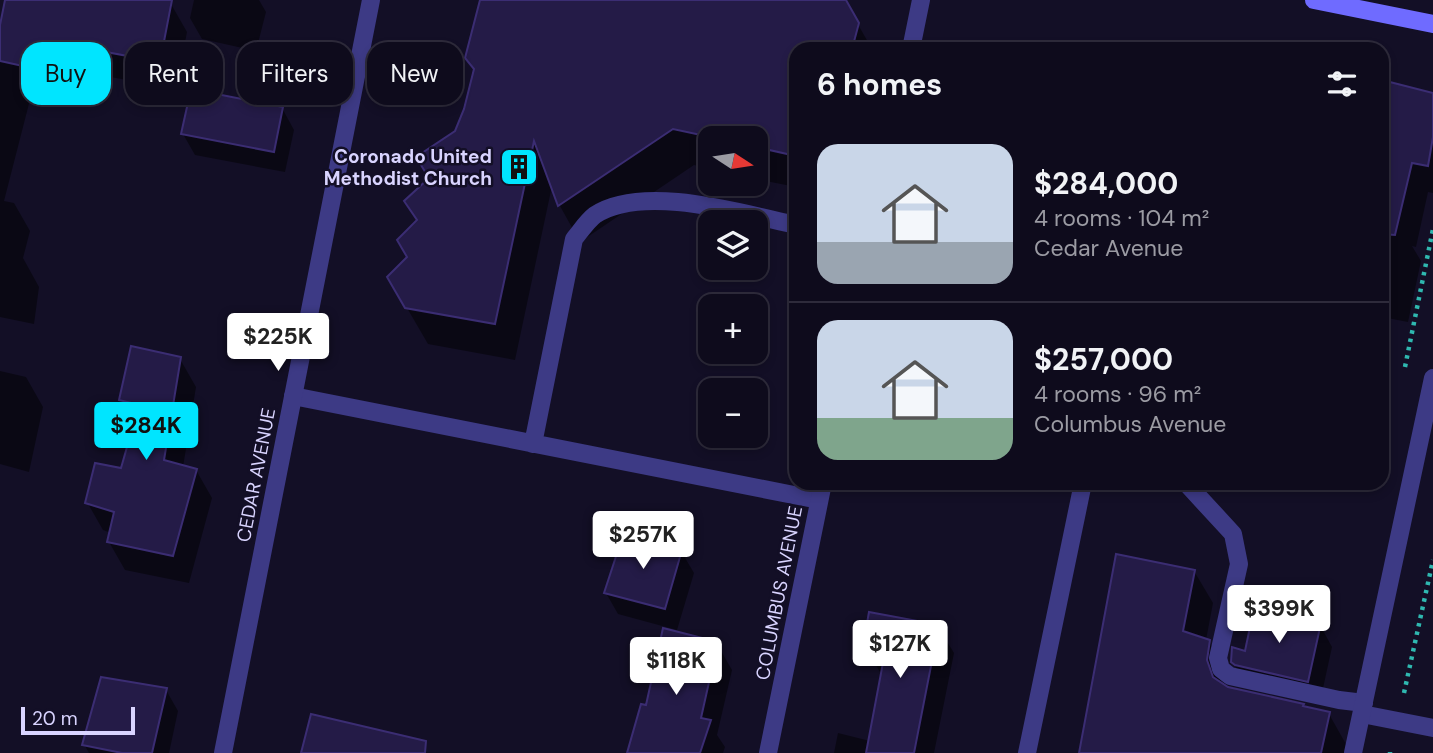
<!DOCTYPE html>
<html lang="en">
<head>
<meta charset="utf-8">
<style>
  :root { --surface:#0e0b1c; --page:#1c1929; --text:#f1f3f6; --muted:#9b9ba3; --line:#2e2b3b; --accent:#00e5ff }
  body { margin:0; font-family:"DM Sans",sans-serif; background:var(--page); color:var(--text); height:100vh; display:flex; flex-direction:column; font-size:26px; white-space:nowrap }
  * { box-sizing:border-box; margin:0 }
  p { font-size:23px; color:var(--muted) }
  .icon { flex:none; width:38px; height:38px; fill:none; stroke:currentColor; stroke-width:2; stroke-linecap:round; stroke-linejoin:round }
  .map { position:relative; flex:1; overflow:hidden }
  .details { position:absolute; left:789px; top:42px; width:600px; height:448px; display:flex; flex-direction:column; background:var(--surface); border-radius:21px; box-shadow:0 4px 10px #0003,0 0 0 2px var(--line) }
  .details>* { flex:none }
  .hud { position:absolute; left:21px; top:42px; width:663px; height:63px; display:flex; gap:14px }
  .needle { width:46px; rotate:102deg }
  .tools { position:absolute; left:698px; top:126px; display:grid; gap:14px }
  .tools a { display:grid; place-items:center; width:70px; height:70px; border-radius:14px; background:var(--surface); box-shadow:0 4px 10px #0003,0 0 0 2px var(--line); font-size:35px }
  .scale { position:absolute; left:21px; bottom:18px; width:114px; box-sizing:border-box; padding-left:7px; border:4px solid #d9d4ff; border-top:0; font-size:19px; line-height:24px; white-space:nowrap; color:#d9d4ff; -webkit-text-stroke:5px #130f26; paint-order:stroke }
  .price { position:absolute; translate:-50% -60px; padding:0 16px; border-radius:7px; background:#fff; color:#222; font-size:23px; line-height:46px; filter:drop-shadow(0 2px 4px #0008) }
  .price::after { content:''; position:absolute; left:50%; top:42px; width:21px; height:16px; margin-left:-10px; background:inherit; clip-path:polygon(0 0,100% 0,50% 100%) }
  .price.current { background:var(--accent); color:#111 }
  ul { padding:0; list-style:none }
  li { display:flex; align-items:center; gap:21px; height:175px; padding:0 28px }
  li+li { border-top:2px solid var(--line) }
  li span { display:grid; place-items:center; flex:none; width:196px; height:140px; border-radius:21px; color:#555 }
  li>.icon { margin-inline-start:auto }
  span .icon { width:84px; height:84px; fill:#fffc; stroke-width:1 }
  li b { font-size:30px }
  h2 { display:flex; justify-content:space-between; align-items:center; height:84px; padding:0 28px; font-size:30px }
  .pill { padding:0 24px; border-radius:21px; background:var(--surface); box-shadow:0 4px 10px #0003,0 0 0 2px var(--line); font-size:24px; line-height:63px }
  .pill.current { background:var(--accent); color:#111 }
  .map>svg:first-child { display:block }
  .shadow { fill:#0007 }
  .building { fill:#241b47; stroke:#3b2d73; stroke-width:2 }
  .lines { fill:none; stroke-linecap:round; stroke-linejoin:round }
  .path { stroke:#2fb8b0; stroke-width:4.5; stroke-dasharray:3.5 5; stroke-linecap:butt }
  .service { stroke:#3d3a85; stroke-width:18 }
  .minor { stroke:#3d3a85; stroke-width:18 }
  .tertiary { stroke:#3d3a85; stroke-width:18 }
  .secondary { stroke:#6f6bff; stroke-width:18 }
  .labels { text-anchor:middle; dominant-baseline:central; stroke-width:5; stroke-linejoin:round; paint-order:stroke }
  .poi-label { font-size:19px; font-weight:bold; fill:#d9d4ff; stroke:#130f26; text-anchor:end }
  .street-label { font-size:19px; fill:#d9d4ff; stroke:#130f26 }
</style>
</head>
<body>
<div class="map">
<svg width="1433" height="753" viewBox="0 0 1433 753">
  <rect width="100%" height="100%" fill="#130f26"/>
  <path class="shadow" d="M7,0H148L171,4L187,32L176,89L94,74L89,104L32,92L4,201L14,203L30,231L23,258L39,287L34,324L0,317V23L2,24Z
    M194,0H259L266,12L256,51L202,39L190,18Z
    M482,0H844L872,49H796V187L756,179V138H710V169L694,165L580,242L560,206L552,186L515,360L428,344L389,277L409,257L430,179L457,132L475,73L466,58Z
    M1382,82L1433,95V193L1428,192L1416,247L1412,246L1421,261L1408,322L1382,317Z
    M282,108L294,130L285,172L195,155L183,134Z
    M180,359L196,387L183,467L196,470L212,498L189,583L125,570L109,542L111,533L103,530L87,502L122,470L135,424L121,400Z
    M0,371L26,377L43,407L29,472L0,464Z
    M681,551L694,573L677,630L618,614L606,593Z
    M1194,571L1213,603L1206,640L1209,641L1228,673L1225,687L1329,714L1347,746L1346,753H1080Z
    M1320,625L1332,647L1320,702L1245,684L1233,662L1246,654Z
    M938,627L954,653L934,753H834L838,733L870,741L883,673L880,672L864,645Z
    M717,644L732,670L717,735L725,747L723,753H629L648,707Z
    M166,690L178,711L169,753H89L84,744Z"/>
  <path class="building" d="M5,0H172L160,62L79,47L73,77L0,61V25Z
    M480,0H846L859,23L852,49H796V156L756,147V138H715L673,129L558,206L534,141L495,324L405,308L387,277L407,257L397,240L417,220L404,201L429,178L416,157L455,131L464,109L474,69L465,58Z
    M1382,80L1433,93V137L1428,166L1412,163L1395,235L1382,234Z
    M191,89L283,107L274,152L181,134Z
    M131,346L181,357L164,460L197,469L173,556L107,542L114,512L85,503L95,463L121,468L139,405L119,400Z
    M624,532L682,550L665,609L604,593Z
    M1116,554L1195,570L1183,631L1210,640L1207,660L1213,677L1228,687L1304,704L1303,706L1330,712L1321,753H1079Z
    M1254,608L1321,623L1308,682L1235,665L1231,662L1232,647L1245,651Z
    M869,612L939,625L914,753H866L885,652L863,646Z
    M663,628L718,642L701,718L711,720L700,753H627L641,704L646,705Z
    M101,677L167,688L152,753H122L82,745Z
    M311,714L426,741L425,753H301Z"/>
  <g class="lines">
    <path class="path" d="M1405,367L1433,229
      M1404,693L1433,560
      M1390,753V752"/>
    <path class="service" d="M293,396L819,500
      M533,444L574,239C580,232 587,221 595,215C643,183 744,214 796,225
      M1186,483L1233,534L1239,564L1218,658L1221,669L1230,676L1339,700L1364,703
      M1027,753L1083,483"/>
    <path class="minor" d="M911,49L921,0
      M1362,714L1433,728
      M223,753L371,0
      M768,753L823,483"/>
    <path class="tertiary" d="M1353,753L1433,378"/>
    <path class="secondary" d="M1314,0L1433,24"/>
  </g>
  <defs>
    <symbol id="building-square" viewBox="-11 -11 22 22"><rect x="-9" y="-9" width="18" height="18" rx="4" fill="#00e5ff" stroke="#130f26"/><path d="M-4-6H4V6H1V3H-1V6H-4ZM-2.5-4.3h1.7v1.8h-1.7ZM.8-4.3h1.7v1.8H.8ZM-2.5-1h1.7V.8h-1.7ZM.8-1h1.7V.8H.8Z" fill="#111"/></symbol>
  </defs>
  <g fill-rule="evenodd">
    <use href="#building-square" x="497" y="145" width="44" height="44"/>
  </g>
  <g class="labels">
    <g class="poi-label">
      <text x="492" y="156">Coronado United<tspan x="492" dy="22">Methodist Church</tspan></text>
    </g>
    <g class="street-label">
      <text transform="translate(256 475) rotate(-79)">CEDAR AVENUE</text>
      <text transform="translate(779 593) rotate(-79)">COLUMBUS AVENUE</text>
    </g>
  </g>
</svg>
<div class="tools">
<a><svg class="needle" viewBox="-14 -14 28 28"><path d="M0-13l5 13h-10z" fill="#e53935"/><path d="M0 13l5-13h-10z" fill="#9b9ba3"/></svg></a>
<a><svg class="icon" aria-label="layers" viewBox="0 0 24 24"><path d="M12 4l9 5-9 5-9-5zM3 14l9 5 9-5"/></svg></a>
<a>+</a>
<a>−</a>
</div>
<div class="scale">20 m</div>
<b class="price" style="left:278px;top:373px">$225K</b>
<b class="price current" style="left:146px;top:462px">$284K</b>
<b class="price" style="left:643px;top:571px">$257K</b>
<b class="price" style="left:1279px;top:645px">$399K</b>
<b class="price" style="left:900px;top:680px">$127K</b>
<b class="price" style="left:676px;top:697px">$118K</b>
<div class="hud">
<a class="pill current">Buy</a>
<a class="pill">Rent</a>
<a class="pill">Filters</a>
<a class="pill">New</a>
</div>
<section class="details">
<h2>6 homes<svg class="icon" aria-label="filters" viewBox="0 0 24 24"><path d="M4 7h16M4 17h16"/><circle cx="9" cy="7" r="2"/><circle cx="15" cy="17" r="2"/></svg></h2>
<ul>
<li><span style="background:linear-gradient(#c9d6e8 70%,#9aa5b1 0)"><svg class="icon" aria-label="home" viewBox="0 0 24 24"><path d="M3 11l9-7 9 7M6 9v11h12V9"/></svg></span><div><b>$284,000</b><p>4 rooms · 104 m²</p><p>Cedar Avenue</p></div></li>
<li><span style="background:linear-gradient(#c9d6e8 70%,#7fa58c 0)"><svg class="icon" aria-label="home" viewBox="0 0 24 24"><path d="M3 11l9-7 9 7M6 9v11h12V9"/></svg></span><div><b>$257,000</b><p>4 rooms · 96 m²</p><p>Columbus Avenue</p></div></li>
</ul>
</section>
</div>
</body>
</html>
